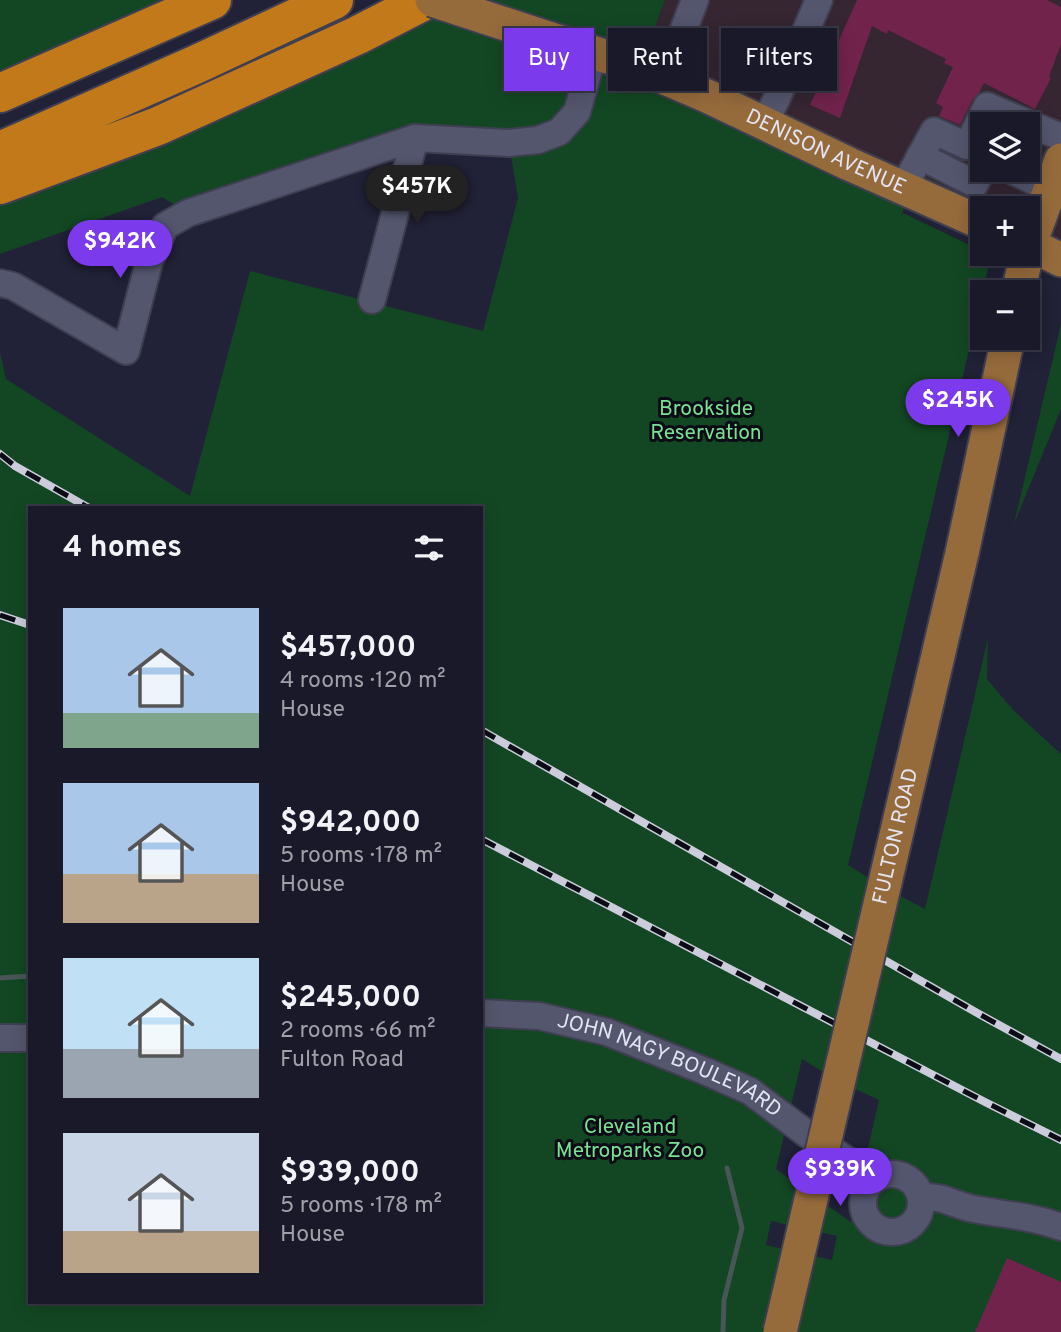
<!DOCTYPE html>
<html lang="en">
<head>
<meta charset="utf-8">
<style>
  :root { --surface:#191929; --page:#222231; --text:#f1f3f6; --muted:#9fa0a8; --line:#373846; --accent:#7c3aed }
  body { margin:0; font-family:Overpass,sans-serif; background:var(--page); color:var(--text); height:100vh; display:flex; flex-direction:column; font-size:26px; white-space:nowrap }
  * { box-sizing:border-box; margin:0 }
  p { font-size:23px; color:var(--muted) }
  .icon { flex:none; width:38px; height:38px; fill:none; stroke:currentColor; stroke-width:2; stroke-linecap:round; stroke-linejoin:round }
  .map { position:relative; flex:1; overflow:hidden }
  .panel { position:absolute; left:28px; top:506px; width:455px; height:798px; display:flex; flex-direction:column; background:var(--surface); border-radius:0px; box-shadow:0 4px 18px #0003,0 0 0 2px var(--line) }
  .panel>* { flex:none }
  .banner { position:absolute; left:504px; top:28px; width:452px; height:63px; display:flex; gap:14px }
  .tools { position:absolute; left:970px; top:112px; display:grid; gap:14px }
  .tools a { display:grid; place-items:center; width:70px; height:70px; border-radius:0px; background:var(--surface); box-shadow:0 4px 18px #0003,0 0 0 2px var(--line); font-size:35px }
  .price { position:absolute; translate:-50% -60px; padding:0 16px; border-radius:24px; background:var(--accent); color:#fff; font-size:23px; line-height:46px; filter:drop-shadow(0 2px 4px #0008) }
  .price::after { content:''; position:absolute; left:50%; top:42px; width:21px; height:16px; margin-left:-10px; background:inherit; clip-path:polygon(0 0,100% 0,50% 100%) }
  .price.active { background:#222; color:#fff }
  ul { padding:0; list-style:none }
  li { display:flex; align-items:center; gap:21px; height:175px; padding:0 35px }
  li span { display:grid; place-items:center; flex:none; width:196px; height:140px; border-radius:0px; color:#555 }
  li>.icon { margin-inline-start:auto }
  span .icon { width:84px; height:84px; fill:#fffc; stroke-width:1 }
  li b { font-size:30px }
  h2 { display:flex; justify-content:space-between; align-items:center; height:84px; padding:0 35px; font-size:30px }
  .tag { padding:0 24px; border-radius:0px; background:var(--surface); box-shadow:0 4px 18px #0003,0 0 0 2px var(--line); font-size:24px; line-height:63px }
  .tag.active { background:var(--accent); color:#fff }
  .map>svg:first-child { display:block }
  .commercial { fill:#352631; fill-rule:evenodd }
  .green { fill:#134723; fill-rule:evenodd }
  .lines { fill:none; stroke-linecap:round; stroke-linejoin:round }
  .stream { stroke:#495559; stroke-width:5 }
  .building { fill:#71234c }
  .minor-tunnel { stroke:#3e3e53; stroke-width:26; stroke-dasharray:26 13; stroke-linecap:butt }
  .minor-casing { stroke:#3f3f51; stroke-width:30 }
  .major-casing { stroke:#3f3f51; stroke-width:37 }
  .highway-casing { stroke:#3f3f51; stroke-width:42 }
  .minor { stroke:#54566e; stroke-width:26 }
  .major { stroke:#966b3c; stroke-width:33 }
  .highway { stroke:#c2791a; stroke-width:38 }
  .rail-casing { stroke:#ccccdc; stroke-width:8 }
  .rail { stroke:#0c0c16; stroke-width:5; stroke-dasharray:16; stroke-linecap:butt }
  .major-bridge-casing { stroke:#3f3f51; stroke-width:37; stroke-linecap:butt }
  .major-bridge { stroke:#966b3c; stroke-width:33 }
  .labels { text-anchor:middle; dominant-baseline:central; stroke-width:6; stroke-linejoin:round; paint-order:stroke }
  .street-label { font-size:21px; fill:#e4e5f4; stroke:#0c0c16 }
  .park-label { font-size:21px; fill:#79e192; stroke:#0c0c16 }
</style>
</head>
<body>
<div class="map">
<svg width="1061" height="1332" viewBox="0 0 1061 1332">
  <rect width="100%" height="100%" fill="#212137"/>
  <path class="commercial" d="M665,0H1061V260L1027,208H982L640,67ZM982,124H1027V170H982Z"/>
  <path class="green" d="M0,0H175L0,91Z
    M454,0H665L640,67L909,191L901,217L903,213L982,251V254L991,256L848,865L883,887L925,909L988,638L987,679L1014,711L1061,754V1332H0V352L6,379L190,496L250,271L483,331L518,198L509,143L415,138L188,213L162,197L0,254V185ZM30,508H481V1302H30ZM802,1059L838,1081L879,1100L851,1222L776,1169ZM771,1221L837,1236L832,1260L766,1245Z
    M1061,324V409L1014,524Z"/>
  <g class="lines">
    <path class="stream" d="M0,978L30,976
      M723,1332L724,1300L742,1228L727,1168"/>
  </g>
  <path class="building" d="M857,0H1047L1061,7V44L1049,77L1051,78L1035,109L984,83L979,93L973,99L960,125L939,116L943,107L936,103L953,67L944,63L946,59L888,30L887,34L872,26L840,118L810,105Z
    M1007,1258L1061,1282V1332H975Z"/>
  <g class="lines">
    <path class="minor-tunnel" d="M940,150L964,163"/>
    <defs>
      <g id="minor">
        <path d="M665,78L695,0"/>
        <path d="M764,124L777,98L819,0"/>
        <path d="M920,156L975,184L982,170"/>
        <path d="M1011,170L1050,189"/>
        <path d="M903,188L934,131L967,146L987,106L1061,137"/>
        <path d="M0,283L13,286L126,351L149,262L165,226L188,213L415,138L509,143L538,140L559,132L577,112L594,52"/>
        <path d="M372,300L415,138"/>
        <path id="s1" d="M481,1013L539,1016L607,1032L705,1071L750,1091L807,1134L876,1179"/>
        <path d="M0,1038H30"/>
        <circle cx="892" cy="1203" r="29"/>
        <path d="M921,1197C946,1196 953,1205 974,1209C1004,1215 1033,1216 1061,1227"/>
      </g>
      <g id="major">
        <path id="s2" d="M548,38L639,67L665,78L707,96L849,164L982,223"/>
        <path d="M1027,243L1061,260"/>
        <path d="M1027,252L1061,160"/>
        <path d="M1018,292L1027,254"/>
        <path d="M962,553L1008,338"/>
      </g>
      <path id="highway" d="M0,93L212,0
        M0,151L197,64L334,0
        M0,185L158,126L358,35L426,0"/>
    </defs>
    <use href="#minor" class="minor-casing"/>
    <use href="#major" class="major-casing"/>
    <use href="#highway" class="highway-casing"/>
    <use href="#minor" class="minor"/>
    <use href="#major" class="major"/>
    <use href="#highway" class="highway"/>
    <defs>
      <path id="rail" d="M0,454L15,466L89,508
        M0,615L30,625
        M481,730L979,1014L1061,1059
        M481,839L985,1102L1061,1140"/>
    </defs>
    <use href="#rail" class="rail-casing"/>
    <use href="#rail" class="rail"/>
    <defs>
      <g id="major-bridge">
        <path d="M432,0L548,38"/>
        <path id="s3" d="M780,1332L962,553"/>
      </g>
    </defs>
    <use href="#major-bridge" class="major-bridge-casing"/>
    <use href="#major-bridge" class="major-bridge"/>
  </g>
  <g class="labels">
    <g class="street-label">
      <text stroke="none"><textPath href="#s2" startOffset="301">DENISON AVENUE</textPath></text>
      <text stroke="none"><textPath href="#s3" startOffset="509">FULTON ROAD</textPath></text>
      <text stroke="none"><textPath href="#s1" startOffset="198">JOHN NAGY BOULEVARD</textPath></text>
    </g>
    <g class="park-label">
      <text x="706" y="409">Brookside<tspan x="706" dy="24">Reservation</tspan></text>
      <text x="630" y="1127">Cleveland<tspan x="630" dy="24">Metroparks Zoo</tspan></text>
    </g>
  </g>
</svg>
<div class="tools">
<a><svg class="icon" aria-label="layers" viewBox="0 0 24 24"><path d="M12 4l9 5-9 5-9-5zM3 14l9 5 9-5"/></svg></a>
<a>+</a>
<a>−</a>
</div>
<b class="price active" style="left:417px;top:225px">$457K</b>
<b class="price" style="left:120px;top:280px">$942K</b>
<b class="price" style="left:958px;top:439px">$245K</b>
<b class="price" style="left:840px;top:1208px">$939K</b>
<div class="banner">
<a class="tag active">Buy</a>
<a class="tag">Rent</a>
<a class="tag">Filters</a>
</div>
<section class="panel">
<h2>4 homes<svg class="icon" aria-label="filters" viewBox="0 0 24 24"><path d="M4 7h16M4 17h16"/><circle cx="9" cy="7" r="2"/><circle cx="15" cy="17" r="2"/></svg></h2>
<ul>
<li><span style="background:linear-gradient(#a9c7e8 75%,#7fa58c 0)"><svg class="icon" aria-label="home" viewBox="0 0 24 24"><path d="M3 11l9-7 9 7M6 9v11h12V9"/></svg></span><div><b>$457,000</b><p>4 rooms · 120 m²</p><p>House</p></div></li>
<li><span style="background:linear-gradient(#a9c7e8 65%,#b9a48a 0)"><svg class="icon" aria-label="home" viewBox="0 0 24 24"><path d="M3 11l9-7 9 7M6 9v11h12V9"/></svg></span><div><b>$942,000</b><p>5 rooms · 178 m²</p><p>House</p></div></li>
<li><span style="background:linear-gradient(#bfe0f5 65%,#9aa5b1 0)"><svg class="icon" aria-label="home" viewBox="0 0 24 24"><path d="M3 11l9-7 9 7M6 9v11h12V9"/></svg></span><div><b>$245,000</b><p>2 rooms · 66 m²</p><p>Fulton Road</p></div></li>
<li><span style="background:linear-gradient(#c9d6e8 70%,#b9a48a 0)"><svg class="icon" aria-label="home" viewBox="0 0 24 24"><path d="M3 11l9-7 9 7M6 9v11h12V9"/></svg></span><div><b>$939,000</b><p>5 rooms · 178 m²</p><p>House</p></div></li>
</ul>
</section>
</div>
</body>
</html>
